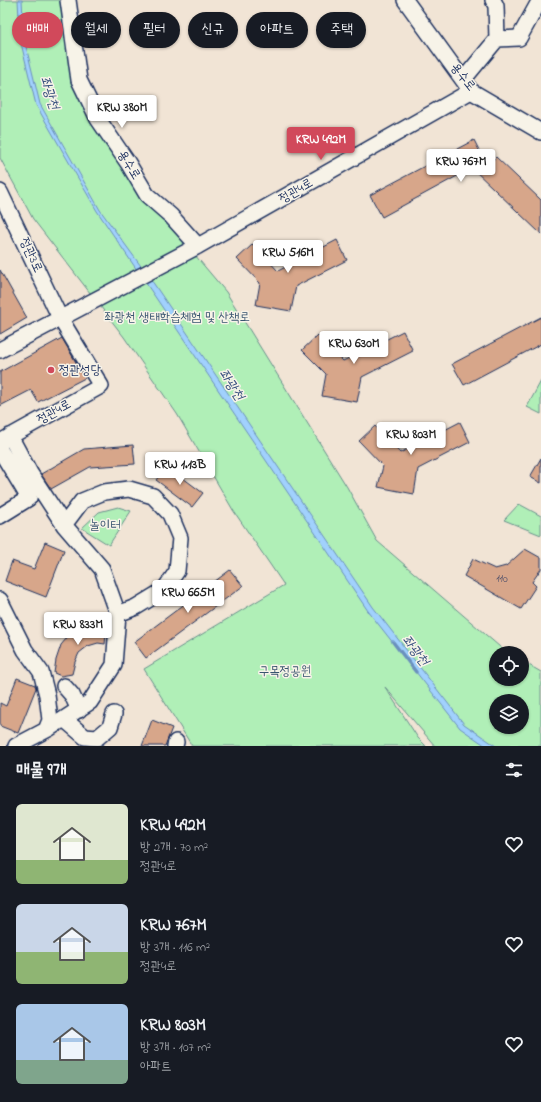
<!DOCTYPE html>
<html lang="ko">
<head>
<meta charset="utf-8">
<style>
  :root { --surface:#171b24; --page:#242831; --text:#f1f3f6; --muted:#9ea1a6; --accent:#d1495b }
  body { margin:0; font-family:"Indie Flower","Poor Story",sans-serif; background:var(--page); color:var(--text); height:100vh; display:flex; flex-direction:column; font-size:15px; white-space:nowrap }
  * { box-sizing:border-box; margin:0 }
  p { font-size:13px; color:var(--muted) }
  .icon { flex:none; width:22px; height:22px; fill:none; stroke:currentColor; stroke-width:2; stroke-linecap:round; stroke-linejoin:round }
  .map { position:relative; height:746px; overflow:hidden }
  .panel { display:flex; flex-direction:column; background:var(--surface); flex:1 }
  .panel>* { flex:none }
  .hud { position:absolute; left:12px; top:12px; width:517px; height:36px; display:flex; gap:8px }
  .fabs { position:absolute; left:489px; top:646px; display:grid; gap:8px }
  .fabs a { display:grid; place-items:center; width:40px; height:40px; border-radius:50%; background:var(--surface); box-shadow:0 1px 3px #0004; font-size:20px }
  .price { position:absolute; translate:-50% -34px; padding:0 9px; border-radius:4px; background:#fff; color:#222; font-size:13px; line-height:26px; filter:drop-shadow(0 1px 2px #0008) }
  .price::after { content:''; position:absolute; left:50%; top:24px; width:12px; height:9px; margin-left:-6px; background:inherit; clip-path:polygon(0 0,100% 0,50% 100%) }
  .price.active { background:var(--accent); color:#fff }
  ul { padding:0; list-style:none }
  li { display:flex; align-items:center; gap:12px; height:100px; padding:0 16px }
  li span { display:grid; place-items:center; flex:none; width:112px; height:80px; border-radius:6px; color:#555 }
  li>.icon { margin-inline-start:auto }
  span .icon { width:48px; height:48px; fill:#fffc; stroke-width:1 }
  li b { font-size:17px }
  h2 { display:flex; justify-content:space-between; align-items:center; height:48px; padding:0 16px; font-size:17px }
  .pill { padding:0 14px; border-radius:18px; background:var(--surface); box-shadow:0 1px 3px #0004; font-size:14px; line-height:36px }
  .pill.active { background:var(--accent); color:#fff }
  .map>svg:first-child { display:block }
  .green { fill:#b0efb7; stroke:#668f8a; fill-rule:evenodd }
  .water { fill:#a1d1fd; stroke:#6b90bd }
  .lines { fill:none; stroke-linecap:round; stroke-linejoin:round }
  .stream { stroke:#6b90bd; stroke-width:3.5 }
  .building { fill:#d7a68a; stroke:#1b2f5e }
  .minor-casing { stroke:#1b2f5e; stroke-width:18 }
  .minor { stroke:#f7f3e8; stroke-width:15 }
  .poi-dot { fill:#d1495b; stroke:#f7f3e8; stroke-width:1.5 }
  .labels { text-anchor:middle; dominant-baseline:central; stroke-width:3; stroke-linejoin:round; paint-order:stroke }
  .number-label { font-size:11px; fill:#4a4d69 }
  .street-label { font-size:13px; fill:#1b2f5e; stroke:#f7f3e8 }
  .park-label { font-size:13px; fill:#395570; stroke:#f7f3e8 }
  .poi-label { font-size:13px; fill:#1b2f5e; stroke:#f7f3e8; text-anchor:start }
  .water-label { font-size:14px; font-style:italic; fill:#364f7e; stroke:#f7f3e8 }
</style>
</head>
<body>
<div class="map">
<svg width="541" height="746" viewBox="0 0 541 746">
  <rect width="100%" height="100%" fill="#f1e4d5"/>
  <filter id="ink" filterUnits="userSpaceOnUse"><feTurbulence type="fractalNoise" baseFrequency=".025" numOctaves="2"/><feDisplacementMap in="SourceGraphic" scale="8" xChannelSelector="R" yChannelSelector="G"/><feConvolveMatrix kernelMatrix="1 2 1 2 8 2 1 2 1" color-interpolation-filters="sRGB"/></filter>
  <g filter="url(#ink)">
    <path class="green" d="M0,0H64L74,74L121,167L226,292L347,487L377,541L507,653H496V679H522V661L541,672V746H435L385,687L418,738L426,746H192L144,669L284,585L233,510L177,414L124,337L33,219L0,158ZM496,701H522V727H496Z
      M541,381V414L527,407Z
      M519,504L541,516V535L504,520Z
      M118,507L131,511L109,545L82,528L99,512Z"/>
    <path class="water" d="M18,0H22L24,38L40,104L100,210L154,284L373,607L464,724L496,746H486L460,728L368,611L97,211L36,105L20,39Z"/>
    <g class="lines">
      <path class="stream" d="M393,642L416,672"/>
    </g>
    <path class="building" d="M474,140L487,166L496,157L541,200V234L472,168L382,217L370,195Z
      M337,240L347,260L296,286L291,311L256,305L260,283L237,259L253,244L278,271Z
      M0,270L27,318L0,334Z
      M541,317V344L464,385L452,364Z
      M403,331L413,351L362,377L357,402L322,396L326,374L302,350L318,335L343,361Z
      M62,338L85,378L38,402L31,390L0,406V372Z
      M460,422L470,442L418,469L414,494L378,487L383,466L359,441L375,426L400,453Z
      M133,445L135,464L90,467L51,489L41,474L84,449Z
      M541,458V483L530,477Z
      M167,466L203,493L192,507L156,480Z
      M45,542L64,550L46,597L5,581L12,561L34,569Z
      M525,549L541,558V569L532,582L536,586L521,609L464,576L473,559L495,569L506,566Z
      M230,570L243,586L146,658L134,642Z
      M95,623L107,624L105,644L98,643L88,646L79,653L75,662L72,674L61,676L54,673L56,660L61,645L71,633L82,625Z
      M17,678L35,685L36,688L18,733L0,726V703L6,706Z
      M152,720L172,728L165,746H142Z"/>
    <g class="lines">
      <defs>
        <path id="minor" d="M68,0L79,80L98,119L128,163L147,195L171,216L198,246
          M405,0L471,91L541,132
          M497,39L519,38L540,0
          M463,80L497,39L496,6L493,0
          M0,192L60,318L101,386L0,442
          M0,350L198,246L471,91
          M10,436L30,473L64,525L102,569L118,614L114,665L90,702L50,728L16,746
          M0,450L29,498L0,516
          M64,525L82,501L104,492L129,489L153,496L170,514L180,538L177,571L164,590L136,607L118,614
          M0,600L25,650L41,672L47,695L50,720L46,730
          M64,686L72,695L79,710
          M64,719L85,737L97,738L110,727L114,714
          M175,746L176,742"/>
      </defs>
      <use href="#minor" class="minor-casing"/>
      <use href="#minor" class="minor"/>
    </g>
  </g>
  <circle class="poi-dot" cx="51" cy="370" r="4"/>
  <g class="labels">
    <g class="number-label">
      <text x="502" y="579">110</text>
    </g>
    <g class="street-label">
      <text transform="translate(463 77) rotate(51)">용수로</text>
      <text transform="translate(129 165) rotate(58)">용수로</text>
      <text transform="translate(296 191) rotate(-30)">정관4로</text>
      <text transform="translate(31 255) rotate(65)">정관3로</text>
      <text transform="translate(54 412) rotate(-29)">정관4로</text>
    </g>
    <g class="park-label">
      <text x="177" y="317">좌광천 생태학습체험 및 산책로</text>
      <text x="105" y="525">놀이터</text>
      <text x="285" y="671">구목정공원</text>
    </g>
    <g class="poi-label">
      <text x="59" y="370">정관성당</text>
    </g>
    <g class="water-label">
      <text transform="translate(49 93) rotate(71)">좌광천</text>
      <text transform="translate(231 385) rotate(56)">좌광천</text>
      <text transform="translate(415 651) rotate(52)">좌광천</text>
    </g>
  </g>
</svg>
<div class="fabs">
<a><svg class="icon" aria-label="locate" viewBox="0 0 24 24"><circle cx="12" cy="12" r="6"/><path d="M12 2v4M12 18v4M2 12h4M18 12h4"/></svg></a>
<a><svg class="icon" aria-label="layers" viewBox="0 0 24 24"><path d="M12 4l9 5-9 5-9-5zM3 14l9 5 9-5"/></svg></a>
</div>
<b class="price" style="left:122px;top:129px">KRW 380M</b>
<b class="price active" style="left:321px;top:161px">KRW 492M</b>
<b class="price" style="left:461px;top:183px">KRW 767M</b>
<b class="price" style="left:288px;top:274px">KRW 516M</b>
<b class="price" style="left:354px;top:365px">KRW 630M</b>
<b class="price" style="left:411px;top:456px">KRW 803M</b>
<b class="price" style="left:180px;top:486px">KRW 1.13B</b>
<b class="price" style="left:188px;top:614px">KRW 665M</b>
<b class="price" style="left:78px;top:646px">KRW 833M</b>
<div class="hud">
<a class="pill active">매매</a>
<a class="pill">월세</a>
<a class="pill">필터</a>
<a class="pill">신규</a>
<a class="pill">아파트</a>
<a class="pill">주택</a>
</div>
</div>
<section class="panel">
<h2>매물 9개<svg class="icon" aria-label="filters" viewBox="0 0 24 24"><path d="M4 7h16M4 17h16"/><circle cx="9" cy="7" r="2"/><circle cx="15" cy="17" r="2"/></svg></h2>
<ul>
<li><span style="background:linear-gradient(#dfe7d0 70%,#8fb573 0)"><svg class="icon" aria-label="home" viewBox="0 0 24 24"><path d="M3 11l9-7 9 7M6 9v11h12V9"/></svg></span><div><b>KRW 492M</b><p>방 2개 · 70 m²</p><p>정관4로</p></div><svg class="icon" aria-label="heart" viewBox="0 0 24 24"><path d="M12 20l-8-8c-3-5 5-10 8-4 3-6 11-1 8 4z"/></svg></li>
<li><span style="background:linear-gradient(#c9d6e8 60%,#8fb573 0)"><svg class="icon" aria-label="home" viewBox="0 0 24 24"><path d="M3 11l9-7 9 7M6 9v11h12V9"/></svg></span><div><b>KRW 767M</b><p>방 3개 · 116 m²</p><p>정관4로</p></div><svg class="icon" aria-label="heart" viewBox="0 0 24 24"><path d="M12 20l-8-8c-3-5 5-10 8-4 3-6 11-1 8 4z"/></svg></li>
<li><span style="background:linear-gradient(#a9c7e8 70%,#7fa58c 0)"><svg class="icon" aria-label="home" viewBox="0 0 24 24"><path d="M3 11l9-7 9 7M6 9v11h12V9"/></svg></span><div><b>KRW 803M</b><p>방 3개 · 107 m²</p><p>아파트</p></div><svg class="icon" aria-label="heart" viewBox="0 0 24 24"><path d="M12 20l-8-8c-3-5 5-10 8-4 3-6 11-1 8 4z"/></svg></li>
</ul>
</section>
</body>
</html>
